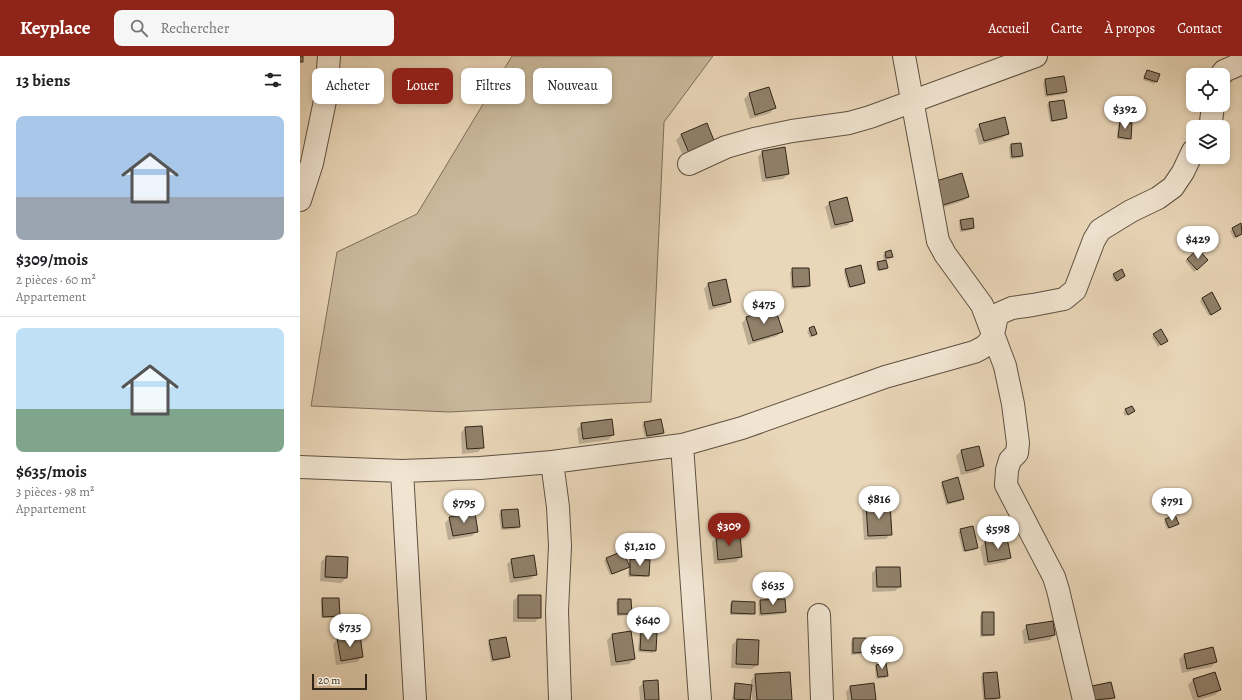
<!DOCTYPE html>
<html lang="fr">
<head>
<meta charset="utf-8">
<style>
  :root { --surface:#fff; --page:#f6f6f6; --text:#202124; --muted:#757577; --line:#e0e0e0; --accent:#8f2418 }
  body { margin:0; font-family:Alegreya,serif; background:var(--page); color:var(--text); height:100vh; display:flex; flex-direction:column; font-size:15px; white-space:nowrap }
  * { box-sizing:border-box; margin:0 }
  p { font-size:13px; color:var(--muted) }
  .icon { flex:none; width:22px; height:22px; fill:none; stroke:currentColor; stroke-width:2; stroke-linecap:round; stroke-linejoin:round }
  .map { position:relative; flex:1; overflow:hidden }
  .panel { display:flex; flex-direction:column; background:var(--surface); width:300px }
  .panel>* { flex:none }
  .guide { position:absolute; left:12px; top:12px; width:380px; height:36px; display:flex; gap:8px }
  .tools { position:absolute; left:886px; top:12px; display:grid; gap:8px }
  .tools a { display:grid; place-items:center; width:44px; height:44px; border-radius:8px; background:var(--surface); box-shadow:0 2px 6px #0003; font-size:20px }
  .scale { position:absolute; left:12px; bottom:10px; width:55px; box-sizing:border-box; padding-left:4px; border:2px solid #302417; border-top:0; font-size:11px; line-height:14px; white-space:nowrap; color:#302417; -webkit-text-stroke:3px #f1e5d2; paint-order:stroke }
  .price { position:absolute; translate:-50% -34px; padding:0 9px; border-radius:14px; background:#fff; color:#222; font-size:13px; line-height:26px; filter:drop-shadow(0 1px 2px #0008) }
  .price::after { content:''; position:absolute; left:50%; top:24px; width:12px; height:9px; margin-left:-6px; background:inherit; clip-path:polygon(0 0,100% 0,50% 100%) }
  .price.selected { background:var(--accent); color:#fff }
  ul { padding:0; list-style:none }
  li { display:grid; align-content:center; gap:8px; height:212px; padding:0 16px }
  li+li { border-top:1px solid var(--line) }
  li span { display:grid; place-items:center; height:124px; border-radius:8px; color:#555 }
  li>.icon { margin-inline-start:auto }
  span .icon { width:72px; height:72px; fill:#fffc; stroke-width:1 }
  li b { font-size:17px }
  h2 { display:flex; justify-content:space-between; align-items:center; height:48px; padding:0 16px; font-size:17px }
  .pill { padding:0 14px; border-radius:8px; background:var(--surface); box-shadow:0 2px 6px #0003; font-size:14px; line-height:36px }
  .pill.selected { background:var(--accent); color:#fff }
  header { display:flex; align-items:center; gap:24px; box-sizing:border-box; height:56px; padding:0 20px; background:var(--accent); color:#fff }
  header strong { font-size:19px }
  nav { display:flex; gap:22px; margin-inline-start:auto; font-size:14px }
  .search { width:280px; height:36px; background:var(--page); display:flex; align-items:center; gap:10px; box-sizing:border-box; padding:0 14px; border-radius:8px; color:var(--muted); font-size:15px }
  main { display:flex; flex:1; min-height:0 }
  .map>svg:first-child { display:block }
  .green { fill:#cab99d; stroke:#7d6e5a }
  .shadow { fill:#0003 }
  .building { fill:#91816b; stroke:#302417 }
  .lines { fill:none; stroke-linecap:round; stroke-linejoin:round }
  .street-casing { stroke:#5e5140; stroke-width:24 }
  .street { stroke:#f1e5d2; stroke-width:22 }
</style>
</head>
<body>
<header>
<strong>Keyplace</strong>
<div class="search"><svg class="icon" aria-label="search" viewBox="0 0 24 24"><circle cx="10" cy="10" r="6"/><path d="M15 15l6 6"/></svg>Rechercher</div>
<nav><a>Accueil</a><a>Carte</a><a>À propos</a><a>Contact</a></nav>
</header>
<main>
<section class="panel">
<h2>13 biens<svg class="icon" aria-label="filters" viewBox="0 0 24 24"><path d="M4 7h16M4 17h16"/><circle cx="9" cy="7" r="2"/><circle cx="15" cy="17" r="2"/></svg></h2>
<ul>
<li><span style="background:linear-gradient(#a9c7e8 65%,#9aa5b1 0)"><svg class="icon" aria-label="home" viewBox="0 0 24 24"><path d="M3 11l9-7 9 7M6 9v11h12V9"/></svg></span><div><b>$309/mois</b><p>2 pièces · 60 m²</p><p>Appartement</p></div></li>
<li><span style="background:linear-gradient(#bfe0f5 65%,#7fa58c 0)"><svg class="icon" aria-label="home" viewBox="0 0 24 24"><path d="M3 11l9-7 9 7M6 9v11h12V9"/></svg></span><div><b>$635/mois</b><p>3 pièces · 98 m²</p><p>Appartement</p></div></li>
</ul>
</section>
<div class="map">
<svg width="942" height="644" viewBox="0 0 942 644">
  <rect width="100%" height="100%" fill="#ead7b9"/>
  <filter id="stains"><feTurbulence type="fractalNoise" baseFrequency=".005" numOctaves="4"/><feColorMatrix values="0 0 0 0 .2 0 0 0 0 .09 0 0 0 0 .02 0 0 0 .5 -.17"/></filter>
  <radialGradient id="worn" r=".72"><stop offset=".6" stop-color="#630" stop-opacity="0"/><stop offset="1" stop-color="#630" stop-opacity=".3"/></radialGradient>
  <path class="green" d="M212,0H413L364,66L351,346L149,356L11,350L37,196L117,158Z"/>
  <path class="shadow" d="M847,15L856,26L854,28L843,24Z
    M763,21L766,36L764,38L745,41L743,27L745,24Z
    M468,32L474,52L470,57L450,63L444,43L449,38Z
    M763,45L766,62L764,64L750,66L747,49L749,47Z
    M820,67L830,82L828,84L817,83L818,69Z
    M407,68L414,86L384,102L376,84L381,79Z
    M680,69L708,77L703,82L679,89L675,74Z
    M711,89L722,100L720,102L710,103L709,91Z
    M462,96L488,118L483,123L462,126L458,101Z
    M628,132L668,141L663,145L635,154Z
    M530,147L552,164L548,169L531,173L525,151Z
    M661,165L673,172L671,174L660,176L659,167Z
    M941,169L942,178L934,183L930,175Z
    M898,194L907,204L894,216L885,205Z
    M590,195L592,201L590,203L585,204L587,212L585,214L577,215L576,209L578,207L584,205L583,199Z
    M493,213L509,230L506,232L491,233L490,216Z
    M546,214L564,227L562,229L548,232L544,216Z
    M814,219L822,222L815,226L812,221Z
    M408,228L430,245L425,250L409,254L404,233Z
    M902,242L920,253L909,260L900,245Z
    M446,262L482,275L477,280L448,289L442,267Z
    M513,271L516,278L510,282L507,275Z
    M854,279L865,286L858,291L852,281Z
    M832,351L834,355L825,360L823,356Z
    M345,367L363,377L360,379L345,381L342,369Z
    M282,368L313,379L308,384L279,388L277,373Z
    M165,372L183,391L178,396L162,398L161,377Z
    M678,391L683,410L678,415L661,419L656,400L661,395Z
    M643,427L663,442L661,445L646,449L641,429Z
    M567,450L591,478L586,483L564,484L562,455Z
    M202,455L219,470L216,473L201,474L199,458Z
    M150,462L177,475L172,480L148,484L145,467Z
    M866,464L878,468L867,473L864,466Z
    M661,474L677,492L675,494L663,496L658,476Z
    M417,481L441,501L436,506L414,508L412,486Z
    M706,483L710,502L705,506L684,510L680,491L685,486Z
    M26,501L46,522L41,527L20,525L21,506Z
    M306,503L328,511L326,513L310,519L304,505Z
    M212,504L236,518L231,523L210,527L207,508Z
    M331,504L348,519L346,521H328L329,506Z
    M577,512L600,530L595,535L572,536V517Z
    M218,540L240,561L235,566H213V545Z
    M23,543H38L39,560L37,562H21V545Z
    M319,544L331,557L328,559L317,560L316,546Z
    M460,545L485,556L483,558L459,560L458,547Z
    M432,546L454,557L452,559H430V548Z
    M682,557H693V578L691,580L680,581V560Z
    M727,570L754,579L750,584L724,588L722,575Z
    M341,576L355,594L353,597L338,596L339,579Z
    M312,579L334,603L329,608L311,610L307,584Z
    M59,580L62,601L57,606L36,609L33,588L38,583Z
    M553,583H565L566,596L564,598L551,599V586Z
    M437,584L457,609L452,613L431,612L432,589Z
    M190,585L209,600L206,603L191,606L188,587Z
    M913,592L916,606L911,611L882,617L879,603L884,599Z
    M577,610L587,620L585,622L576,623L575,612Z
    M696,617L698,642L696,644H683L681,621L683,618Z
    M915,617L920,634L915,639L899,644H893L888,629L893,624Z
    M456,619L491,644H452V632H450L449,644H432L434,631L436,628L451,630V624Z
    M344,626L358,644H340L339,631Z
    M550,631L575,644H547L546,636Z
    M793,631L813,642L810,644H793Z"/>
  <path class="building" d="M0,0H3V6H0Z
    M847,14L860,18L857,26L844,22Z
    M764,20L767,36L747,39L745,23Z
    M469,31L476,52L455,59L449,37Z
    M764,44L767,62L752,65L749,46Z
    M705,61L709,78L684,85L679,68Z
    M820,66L832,67L831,83L818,81Z
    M407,67L415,87L389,97L381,78Z
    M721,87L723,100L712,101L711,88Z
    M485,91L489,118L466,122L462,95Z
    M662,117L669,141L640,150L633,126Z
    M547,141L553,165L535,169L529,146Z
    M673,162L674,172L662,174L660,164Z
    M941,167L942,178L936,181L932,172Z
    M898,193L908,204L897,214L887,203Z
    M591,194L593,201L586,202L585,196Z
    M586,204L588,212L579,214L577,206Z
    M561,209L565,227L550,231L545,213Z
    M492,212H509L510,230L493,231Z
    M822,213L825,220L817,225L813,218Z
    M426,223L431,246L413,250L408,227Z
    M912,236L921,253L911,259L902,242Z
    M475,252L483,276L453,285L446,261Z
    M514,270L517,278L512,280L509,272Z
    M861,273L868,285L861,289L853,278Z
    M832,350L835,355L828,359L825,353Z
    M312,363L314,379L283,383L281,367Z
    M361,363L364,377L347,380L344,366Z
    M182,370L184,392L167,393L165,371Z
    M679,390L684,410L666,415L661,394Z
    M658,421L664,443L648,447L642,426Z
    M590,448L592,479L568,480L566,449Z
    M218,453L220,471L203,472L201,454Z
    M175,457L178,476L153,480L149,461Z
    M875,459L879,468L869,472L865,463Z
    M673,470L678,492L665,495L660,473Z
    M440,478L442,501L418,504L416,480Z
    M707,482L711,502L688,506L685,485Z
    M323,495L330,511L312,518L306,502Z
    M234,499L237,519L214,522L211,503Z
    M26,500L48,501L47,522L25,521Z
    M330,503L350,504L349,520L330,519Z
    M576,511H600L601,531H577Z
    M218,539H241V562H218Z
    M22,542H39L40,560L23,561Z
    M318,543H331L332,558H318Z
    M485,543L486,556L461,558L460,544Z
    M432,545L455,546V558L431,557Z
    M682,556H694V579H682Z
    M753,565L755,579L729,584L726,569Z
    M331,575L335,603L316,606L312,578Z
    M341,575L357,577L356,595L340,594Z
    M60,579L63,601L41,605L37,582Z
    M206,581L210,601L193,604L189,584Z
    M553,582H566L567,596L553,597Z
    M437,583L459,584L458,609L436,608Z
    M913,591L917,606L887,613L884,598Z
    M586,607L588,620L578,621L576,609Z
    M490,616L492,644H457L455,618Z
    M697,616L700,642L685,643L683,617Z
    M915,616L921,634L898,641L893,623Z
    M358,624L359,644H345L343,625Z
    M811,626L815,642L795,644L792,630Z
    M435,627L452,629L450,644L434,643Z
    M574,627L576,644H552L550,630Z"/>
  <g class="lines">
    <defs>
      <path id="street" d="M604,0L638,185L645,198L682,249L705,310L713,348L718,387L717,397L710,404L707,414L706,429L754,521L758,534L784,644
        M921,19L924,15L942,7
        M909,71L911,66L913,49
        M389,108L426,91L454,83L492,75L549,67L570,61L736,0
        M0,144L12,107L26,40L29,0
        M382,389L400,644
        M252,406L258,451L260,490L257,555L260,644
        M0,411L102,415L180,412L252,406L382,389L442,372L585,321L674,296C678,294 683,292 686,289C695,282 694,267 698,258L712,252L733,249L764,243L775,234L794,184L800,174L831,155L858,142L873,131L883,116L893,95
        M102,415L115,644
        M519,559L522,644"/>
    </defs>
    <use href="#street" class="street-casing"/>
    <use href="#street" class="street"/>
  </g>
  <rect width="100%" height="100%" filter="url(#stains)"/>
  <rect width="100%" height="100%" fill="url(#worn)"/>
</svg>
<div class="tools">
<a><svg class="icon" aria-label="locate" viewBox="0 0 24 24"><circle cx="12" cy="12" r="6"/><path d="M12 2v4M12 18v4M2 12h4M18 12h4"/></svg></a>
<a><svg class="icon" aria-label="layers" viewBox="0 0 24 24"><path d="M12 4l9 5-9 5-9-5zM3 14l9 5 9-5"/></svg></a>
</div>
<div class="scale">20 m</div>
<b class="price" style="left:825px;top:74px">$392</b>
<b class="price" style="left:898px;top:204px">$429</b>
<b class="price" style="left:464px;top:269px">$475</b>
<b class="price" style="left:579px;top:464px">$816</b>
<b class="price" style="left:872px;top:466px">$791</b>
<b class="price" style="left:164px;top:468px">$795</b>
<b class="price selected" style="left:429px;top:491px">$309</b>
<b class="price" style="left:698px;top:494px">$598</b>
<b class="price" style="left:340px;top:511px">$1,210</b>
<b class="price" style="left:473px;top:550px">$635</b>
<b class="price" style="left:348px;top:585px">$640</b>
<b class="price" style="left:50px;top:592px">$735</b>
<b class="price" style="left:582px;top:614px">$569</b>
<div class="guide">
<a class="pill">Acheter</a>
<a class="pill selected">Louer</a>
<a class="pill">Filtres</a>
<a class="pill">Nouveau</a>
</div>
</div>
</main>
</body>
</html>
